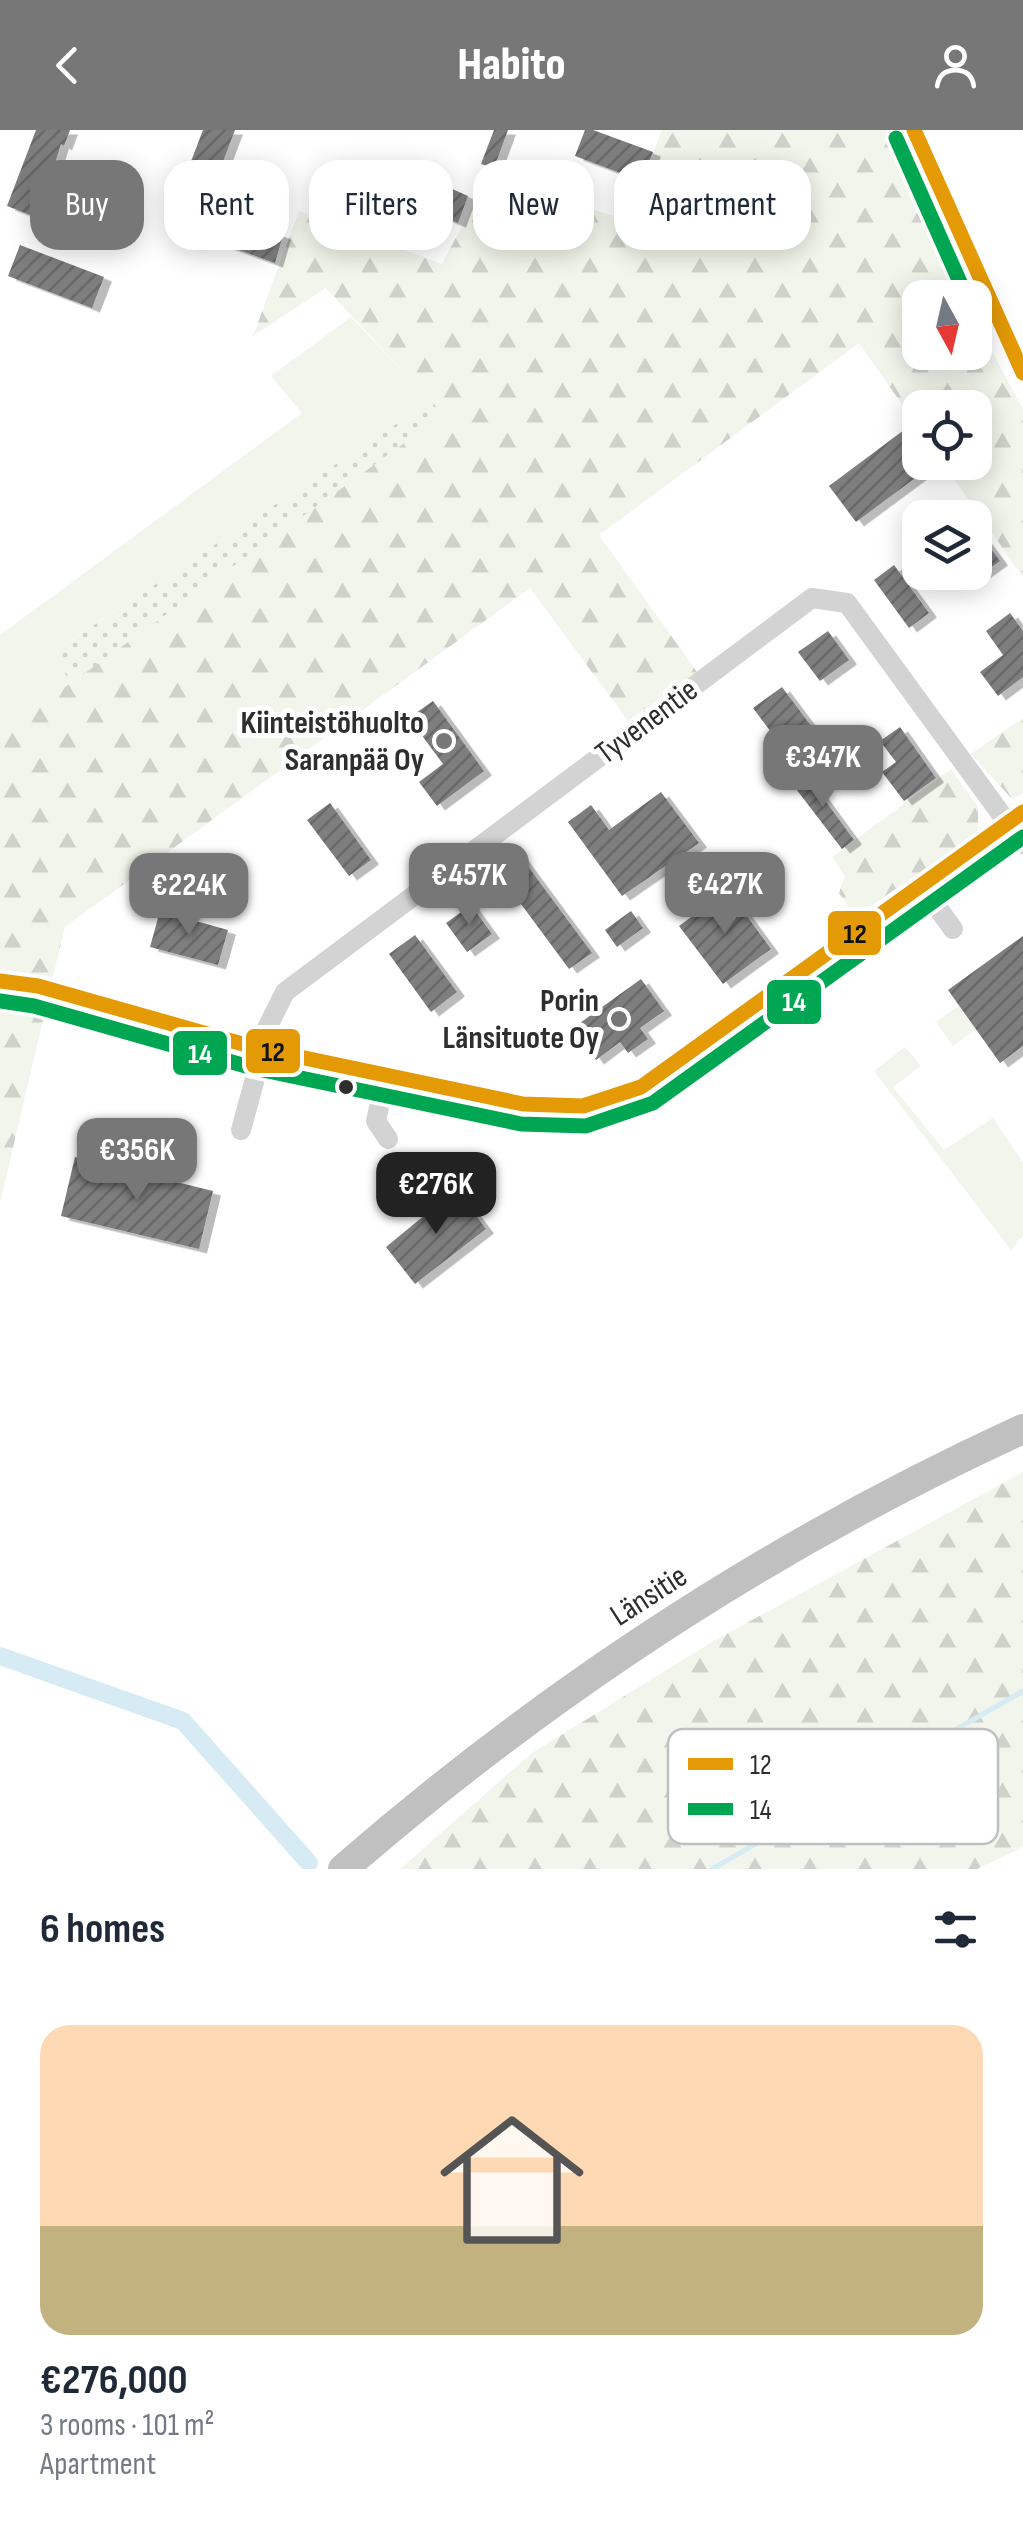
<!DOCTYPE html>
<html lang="en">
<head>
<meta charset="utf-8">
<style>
  :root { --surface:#fff; --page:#f6f6f7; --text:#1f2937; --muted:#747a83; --accent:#777 }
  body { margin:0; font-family:"Sofia Sans Condensed",sans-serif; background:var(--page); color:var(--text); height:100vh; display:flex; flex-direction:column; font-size:38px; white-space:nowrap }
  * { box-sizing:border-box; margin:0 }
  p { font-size:32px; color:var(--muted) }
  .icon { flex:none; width:55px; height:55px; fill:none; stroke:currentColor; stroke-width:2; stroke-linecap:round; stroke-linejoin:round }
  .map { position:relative; height:1739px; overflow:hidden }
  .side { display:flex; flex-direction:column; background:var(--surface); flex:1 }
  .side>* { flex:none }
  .hud { position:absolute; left:30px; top:30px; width:965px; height:90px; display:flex; gap:20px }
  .needle { width:65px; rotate:172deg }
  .buttons { position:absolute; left:902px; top:150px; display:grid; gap:20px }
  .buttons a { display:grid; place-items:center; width:90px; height:90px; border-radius:20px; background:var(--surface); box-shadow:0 5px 25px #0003; font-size:50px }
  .price { position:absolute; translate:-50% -85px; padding:0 22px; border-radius:20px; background:var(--accent); color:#fff; font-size:32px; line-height:65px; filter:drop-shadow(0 2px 5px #0008) }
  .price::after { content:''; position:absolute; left:50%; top:60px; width:30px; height:22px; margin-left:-15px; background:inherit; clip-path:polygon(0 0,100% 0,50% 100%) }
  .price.active { background:#222; color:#fff }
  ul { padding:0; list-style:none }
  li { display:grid; align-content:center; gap:20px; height:530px; padding:0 40px }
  li span { display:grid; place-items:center; height:310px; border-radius:30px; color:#555 }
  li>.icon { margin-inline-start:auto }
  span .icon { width:180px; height:180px; fill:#fffc; stroke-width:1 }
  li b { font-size:42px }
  h2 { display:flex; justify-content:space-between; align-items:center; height:120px; padding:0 40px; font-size:42px }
  .tag { padding:0 35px; border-radius:30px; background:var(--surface); box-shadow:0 5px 25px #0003; font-size:35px; line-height:90px }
  .tag.active { background:var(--accent); color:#fff }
  header { display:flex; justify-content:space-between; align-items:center; height:130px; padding:0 40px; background:var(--accent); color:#fff; font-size:45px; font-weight:800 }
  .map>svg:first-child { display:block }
  .green { fill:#f1f5eb }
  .forest { fill:url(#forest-firs) }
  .garden { fill:url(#garden-dots) }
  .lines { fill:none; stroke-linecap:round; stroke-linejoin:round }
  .stream { stroke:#d6ebf3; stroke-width:5 }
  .canal { stroke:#d6ebf3; stroke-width:18 }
  .building { fill:url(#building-hatch); filter:url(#shadow) }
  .minor { stroke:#d3d3d3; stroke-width:20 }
  .highway { stroke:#c0c0c0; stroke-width:30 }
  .bus-1-casing { stroke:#fff; stroke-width:22 }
  .bus-2-casing { stroke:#fff; stroke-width:22 }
  .bus-1 { stroke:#e39a05; stroke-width:15 }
  .bus-2 { stroke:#00a651; stroke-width:15 }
  .poi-dot { fill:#777; stroke:#fff; stroke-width:4 }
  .bus-dot { fill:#2e2e2e; stroke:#fff; stroke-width:4 }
  .labels { text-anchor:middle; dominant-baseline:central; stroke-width:10; stroke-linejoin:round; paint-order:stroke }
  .street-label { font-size:32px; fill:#2e2e2e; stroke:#fff }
  .poi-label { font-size:32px; font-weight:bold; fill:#2e2e2e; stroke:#fff; text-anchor:end }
  .key { fill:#fff; stroke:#c0c0c0; stroke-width:2.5 }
  .key-label { font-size:28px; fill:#2e2e2e }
  .line-badge { stroke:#fff; stroke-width:4 }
  .badge-label { font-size:28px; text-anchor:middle; font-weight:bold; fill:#fff }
  .pale-badge-label { font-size:28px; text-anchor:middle; font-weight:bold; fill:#111 }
</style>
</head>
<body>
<header><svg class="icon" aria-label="back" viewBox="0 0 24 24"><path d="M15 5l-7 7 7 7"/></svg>Habito<svg class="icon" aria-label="person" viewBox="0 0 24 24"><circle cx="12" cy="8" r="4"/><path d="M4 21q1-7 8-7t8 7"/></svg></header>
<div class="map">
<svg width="1023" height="1739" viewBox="0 0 1023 1739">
  <defs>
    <pattern id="forest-firs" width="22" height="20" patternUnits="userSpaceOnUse" patternTransform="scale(2.5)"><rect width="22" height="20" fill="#f1f5eb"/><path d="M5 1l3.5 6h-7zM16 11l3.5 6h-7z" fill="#cfd2ca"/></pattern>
    <pattern id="garden-dots" width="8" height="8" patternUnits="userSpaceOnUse" patternTransform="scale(2.5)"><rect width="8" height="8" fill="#f1f5eb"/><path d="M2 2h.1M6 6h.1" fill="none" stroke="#cfd2ca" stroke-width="1.8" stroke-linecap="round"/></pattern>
    <pattern id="building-hatch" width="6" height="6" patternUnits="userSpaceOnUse" patternTransform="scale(2.5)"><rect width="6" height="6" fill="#7e7e7e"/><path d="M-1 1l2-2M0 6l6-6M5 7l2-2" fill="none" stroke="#686868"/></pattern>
    <filter id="shadow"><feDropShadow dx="8" dy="4.5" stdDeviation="0" flood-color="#0004"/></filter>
  </defs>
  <rect width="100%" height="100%" fill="#fff"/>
  <path class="green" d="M351,187L431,271L53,522L71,553L0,604V505L302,283L271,246Z
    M959,875L976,899L953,916L936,892Z
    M905,917L921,936L893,957L944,1020L993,988L1023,1032V1105L1011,1120L874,941Z"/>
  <path class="forest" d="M662,0H893L965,167L920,168V222H975V190L1023,279V447L943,333L975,332V278H920V300L859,213L599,405L697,542L628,591L530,458L65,797L53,847L0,839V604L443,285L326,158L253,206L299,81L442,134L489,45L628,91Z
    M1023,588V663L1013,670L971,624Z
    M951,639L978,677V702L855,787L839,763L845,746L832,727Z
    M0,866L47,873L0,1073Z
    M1023,1342V1717L977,1739H400L532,1623L712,1512Z"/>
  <path class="garden" d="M431,271L443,285L71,553L52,523Z"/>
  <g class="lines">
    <path class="stream" d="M712,1739L1023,1561"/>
    <path class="canal" d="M0,1526L183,1591L309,1733"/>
  </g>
  <path class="building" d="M36,0H70L64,16L61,14L48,56L45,55L33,86L7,76Z
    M203,0H235L210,66L182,55Z
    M494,0H508L494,38L481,34Z
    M585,0H593L653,22L642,51L575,26Z
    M521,34L564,51L560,63L517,47Z
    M385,36L418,48L419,44L468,66L458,93L375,61Z
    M217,79L283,105L275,133L206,108Z
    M20,115L104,147L92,178L8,146Z
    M904,300L920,320V332H937L856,392L829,356Z
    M975,397L1000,431L975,449Z
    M894,435L929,483L909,498L874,450Z
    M1010,483L1023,501V547L998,566L980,542L1003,525L986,501Z
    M828,501L849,530L820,551L798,522Z
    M782,557L824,613L795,634L753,578Z
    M433,571L484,641L437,676L419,652L443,634L409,588Z
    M900,597L936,648L904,671L882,642L896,632L880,611Z
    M809,643L819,656L816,658L854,710L842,719L793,655Z
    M661,662L699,713L622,766L568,692L591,675L609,700Z
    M330,673L371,730L349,746L307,690Z
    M521,727L592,823L569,839L498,743Z
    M728,760L771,819L723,854L679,796Z
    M471,775L492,804L467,822L446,793Z
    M160,781L228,800L218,835L150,817Z
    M631,781L643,798L617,817L605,800Z
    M415,805L457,862L431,882L389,824Z
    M1023,806V916L1000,933L948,860Z
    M641,849L664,881L640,898L648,909L628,923L620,912L596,930L573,898Z
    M75,1027L213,1061L199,1119L61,1086Z
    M459,1063L486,1099L415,1154L386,1117L448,1066L451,1069Z"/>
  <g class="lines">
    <path class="minor" d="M914,0L1023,243
      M921,755L953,799
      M0,851L38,856L257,918L523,974L583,976L641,957L1023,682
      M257,918L285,862L812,468L847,473L1023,714
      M386,945L376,991L388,1009
      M241,1000L263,919"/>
    <path class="highway" d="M343,1739C548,1561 776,1412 1023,1299"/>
    <defs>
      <path id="bus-1" d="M914,0L1023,243
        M0,851L38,856L257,918L523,974L583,976L641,957L1023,682"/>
      <path id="bus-2" d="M896,8L967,168
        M0,871L34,876L253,938L521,994L586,996L653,973L1023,707"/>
    </defs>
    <use href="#bus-1" class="bus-1-casing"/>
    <use href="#bus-2" class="bus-2-casing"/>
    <use href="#bus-1" class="bus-1"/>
    <use href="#bus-2" class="bus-2"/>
  </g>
  <g class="poi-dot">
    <circle cx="444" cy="611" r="10"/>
    <circle cx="619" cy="889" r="10"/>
  </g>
  <circle class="bus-dot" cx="346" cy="957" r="9"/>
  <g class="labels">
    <g class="street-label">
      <text transform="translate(647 592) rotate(-37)">Tyvenentie</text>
      <text transform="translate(649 1466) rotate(-33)">Länsitie</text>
    </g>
    <g class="poi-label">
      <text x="424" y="593">Kiinteistöhuolto<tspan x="424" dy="37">Saranpää Oy</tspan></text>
      <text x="599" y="871">Porin<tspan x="599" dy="37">Länsituote Oy</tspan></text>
    </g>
  </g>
  <rect x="668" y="1599" width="330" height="115" rx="15" class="key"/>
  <rect x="688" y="1628" width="45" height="12" fill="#e39a05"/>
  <rect x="688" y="1673" width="45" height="12" fill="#00a651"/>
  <g class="key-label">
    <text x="750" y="1644">12</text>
    <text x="750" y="1689">14</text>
  </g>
  <g class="line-badge">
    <rect x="826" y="779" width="57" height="48" rx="10" fill="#e39a05"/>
    <rect x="765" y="848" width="58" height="48" rx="10" fill="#00a651"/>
    <rect x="244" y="897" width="58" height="48" rx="10" fill="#e39a05"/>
    <rect x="171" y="899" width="58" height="48" rx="10" fill="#00a651"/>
  </g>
  <g class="badge-label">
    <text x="794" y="881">14</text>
    <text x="200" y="933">14</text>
  </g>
  <g class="pale-badge-label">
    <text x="855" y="813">12</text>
    <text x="273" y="931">12</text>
  </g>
</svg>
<div class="buttons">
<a><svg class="needle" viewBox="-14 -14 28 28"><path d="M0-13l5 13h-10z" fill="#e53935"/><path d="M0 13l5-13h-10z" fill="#747a83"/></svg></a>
<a><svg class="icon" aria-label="locate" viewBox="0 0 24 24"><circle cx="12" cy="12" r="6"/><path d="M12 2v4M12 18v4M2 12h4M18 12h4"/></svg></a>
<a><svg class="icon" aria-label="layers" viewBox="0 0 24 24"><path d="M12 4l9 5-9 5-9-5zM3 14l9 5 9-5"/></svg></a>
</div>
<b class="price" style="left:823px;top:680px">€347K</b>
<b class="price" style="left:469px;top:798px">€457K</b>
<b class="price" style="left:725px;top:807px">€427K</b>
<b class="price" style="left:189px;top:808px">€224K</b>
<b class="price" style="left:137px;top:1073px">€356K</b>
<b class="price active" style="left:436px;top:1107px">€276K</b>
<div class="hud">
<a class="tag active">Buy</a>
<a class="tag">Rent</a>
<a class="tag">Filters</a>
<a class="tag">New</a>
<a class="tag">Apartment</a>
</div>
</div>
<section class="side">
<h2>6 homes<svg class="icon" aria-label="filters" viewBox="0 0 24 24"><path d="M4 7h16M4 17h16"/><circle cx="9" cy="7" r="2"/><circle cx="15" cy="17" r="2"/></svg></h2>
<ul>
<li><span style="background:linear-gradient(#ffd9b3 65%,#c2b280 0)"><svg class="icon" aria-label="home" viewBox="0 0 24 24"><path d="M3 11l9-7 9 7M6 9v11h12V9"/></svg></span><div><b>€276,000</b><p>3 rooms · 101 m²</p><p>Apartment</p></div></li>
</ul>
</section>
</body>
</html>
